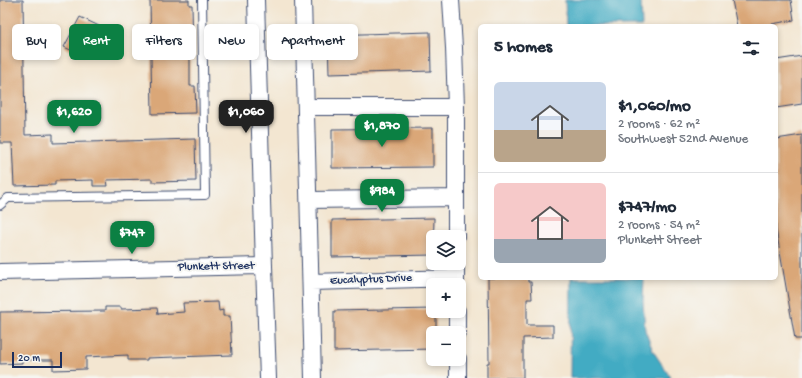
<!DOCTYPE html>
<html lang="en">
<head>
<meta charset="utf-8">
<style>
  :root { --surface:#fff; --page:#f2f2f3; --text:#1f2937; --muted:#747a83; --line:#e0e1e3; --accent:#0b8043 }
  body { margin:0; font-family:"Gochi Hand",sans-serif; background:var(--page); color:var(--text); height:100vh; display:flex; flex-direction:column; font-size:15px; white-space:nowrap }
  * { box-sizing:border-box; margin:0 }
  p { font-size:13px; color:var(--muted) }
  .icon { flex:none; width:22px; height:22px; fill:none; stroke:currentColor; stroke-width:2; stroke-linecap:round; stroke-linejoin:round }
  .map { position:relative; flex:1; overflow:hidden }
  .details { position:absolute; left:478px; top:24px; width:300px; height:256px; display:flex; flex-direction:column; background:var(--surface); border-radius:6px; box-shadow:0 2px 6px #0003 }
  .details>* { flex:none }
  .top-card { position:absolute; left:12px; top:24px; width:380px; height:36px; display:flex; gap:8px }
  .tools { position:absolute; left:426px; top:230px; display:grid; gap:8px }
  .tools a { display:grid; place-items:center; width:40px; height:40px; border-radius:6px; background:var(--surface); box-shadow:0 2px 6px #0003; font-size:20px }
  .scale { position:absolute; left:12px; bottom:10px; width:50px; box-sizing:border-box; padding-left:4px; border:2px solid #1b2f5e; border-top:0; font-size:11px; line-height:14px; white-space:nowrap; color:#1b2f5e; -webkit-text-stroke:3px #f6f6f2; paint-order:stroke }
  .price { position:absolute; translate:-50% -34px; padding:0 9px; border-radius:8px; background:var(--accent); color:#fff; font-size:13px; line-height:26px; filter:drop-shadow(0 1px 2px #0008) }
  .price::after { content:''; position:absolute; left:50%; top:24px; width:12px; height:9px; margin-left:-6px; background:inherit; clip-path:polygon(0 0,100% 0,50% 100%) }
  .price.on { background:#222; color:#fff }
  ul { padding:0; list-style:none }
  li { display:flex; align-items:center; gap:12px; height:100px; padding:0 16px }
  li+li { border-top:1px solid var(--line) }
  li span { display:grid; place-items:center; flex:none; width:112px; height:80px; border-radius:6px; color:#555 }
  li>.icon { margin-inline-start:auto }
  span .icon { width:48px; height:48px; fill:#fffc; stroke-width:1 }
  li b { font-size:17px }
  h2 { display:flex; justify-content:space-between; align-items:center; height:48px; padding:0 16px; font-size:17px }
  .chip { padding:0 14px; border-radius:6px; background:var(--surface); box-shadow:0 2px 6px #0003; font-size:14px; line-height:36px }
  .chip.on { background:var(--accent); color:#fff }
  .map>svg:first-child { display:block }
  .water { fill:#43abc3; stroke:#2f6d90 }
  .building { fill:#daa778 }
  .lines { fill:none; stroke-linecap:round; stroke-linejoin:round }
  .lane-casing { stroke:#3b4a6f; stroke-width:10 }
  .street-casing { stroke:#3b4a6f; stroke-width:18 }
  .lane { stroke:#fff; stroke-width:8 }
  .street { stroke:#fff; stroke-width:16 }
  .labels { text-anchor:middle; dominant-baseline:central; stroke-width:4; stroke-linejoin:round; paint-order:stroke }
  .street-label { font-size:12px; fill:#1b2f5e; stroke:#f6f6f2 }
</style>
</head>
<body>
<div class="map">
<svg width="802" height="378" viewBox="0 0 802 378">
  <rect width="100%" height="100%" fill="#f6f6f2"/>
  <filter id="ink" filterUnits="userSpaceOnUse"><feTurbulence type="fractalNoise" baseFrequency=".025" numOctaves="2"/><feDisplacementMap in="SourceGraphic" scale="8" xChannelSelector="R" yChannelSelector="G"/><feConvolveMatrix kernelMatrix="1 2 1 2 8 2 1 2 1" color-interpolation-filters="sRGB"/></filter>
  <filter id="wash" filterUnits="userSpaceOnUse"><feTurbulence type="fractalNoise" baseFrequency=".012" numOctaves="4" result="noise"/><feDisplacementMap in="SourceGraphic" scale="16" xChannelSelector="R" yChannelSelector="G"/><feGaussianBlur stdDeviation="0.9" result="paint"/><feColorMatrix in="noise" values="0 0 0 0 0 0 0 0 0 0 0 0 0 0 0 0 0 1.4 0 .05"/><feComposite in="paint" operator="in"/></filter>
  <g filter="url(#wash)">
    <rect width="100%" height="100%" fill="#f3e6d1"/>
    <path class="water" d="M565,0H641L642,26H566Z
      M571,278H644L643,302L645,330L653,351L671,378H570Z"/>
    <g id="blocks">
      <path class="building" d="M0,0H23L25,135L53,134V143L195,139L196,181L152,182V179L107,180L108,186H93V180L55,181V185L14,186L12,143H0Z
        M150,0H189V5H192L193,56H190V86H195L196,113L152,114Z
        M732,0H791L794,20L772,24V26H737Z
        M80,17L99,26L84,56L64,47Z
        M430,32L431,71L329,74L328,35Z
        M802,56V104L776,108V60Z
        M433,128V167L332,168V129Z
        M802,135V339H795L776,229V139Z
        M434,218L433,255L332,257V220Z
        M488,278H528V282H531L532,299H527V325H553V337L523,338V378H487V363H489Z
        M218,302L219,311L223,310V316H230L232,355L147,358V360H128V355L86,357V369L53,370V360H22V363L0,364V312L105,311V307H121V309L157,308L158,314L184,312L183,303Z
        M433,309V311H436V333H433V349L334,351V311Z"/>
    </g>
  </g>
  <g filter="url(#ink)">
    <use href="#blocks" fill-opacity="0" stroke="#3b4a6f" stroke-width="1"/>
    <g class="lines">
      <defs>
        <path id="lane" d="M0,205L8,198L205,195L202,0"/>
        <path id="street" d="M256,0L264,266L268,378
          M303,0L313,378
          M451,0L454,48L456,107V237
          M306,107H456
          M309,200L456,198
          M456,263V285
          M0,272L264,266
          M311,282L456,278
          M457,311V333
          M458,378V359"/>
      </defs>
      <use href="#lane" class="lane-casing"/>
      <use href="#street" class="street-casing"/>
      <use href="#lane" class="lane"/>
      <use href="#street" class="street"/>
    </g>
  </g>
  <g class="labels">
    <g class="street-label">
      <text transform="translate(216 267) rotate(-1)">Plunkett Street</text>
      <text transform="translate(371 280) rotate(-2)">Eucalyptus Drive</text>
    </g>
  </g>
</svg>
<div class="tools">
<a><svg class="icon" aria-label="layers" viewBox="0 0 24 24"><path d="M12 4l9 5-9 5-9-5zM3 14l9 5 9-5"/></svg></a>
<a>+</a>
<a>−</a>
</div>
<div class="scale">20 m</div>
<b class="price" style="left:74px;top:134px">$1,620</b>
<b class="price on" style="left:246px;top:134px">$1,060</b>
<b class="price" style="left:382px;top:148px">$1,870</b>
<b class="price" style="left:382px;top:213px">$984</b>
<b class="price" style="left:132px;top:255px">$747</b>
<div class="top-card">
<a class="chip">Buy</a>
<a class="chip on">Rent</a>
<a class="chip">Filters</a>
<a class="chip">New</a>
<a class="chip">Apartment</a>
</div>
<section class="details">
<h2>5 homes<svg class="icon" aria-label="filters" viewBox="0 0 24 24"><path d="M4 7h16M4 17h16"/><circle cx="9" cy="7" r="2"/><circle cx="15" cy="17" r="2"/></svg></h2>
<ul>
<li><span style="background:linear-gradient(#c9d6e8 60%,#b9a48a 0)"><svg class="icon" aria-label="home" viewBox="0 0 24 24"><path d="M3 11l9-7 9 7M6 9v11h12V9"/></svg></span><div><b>$1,060/mo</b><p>2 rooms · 62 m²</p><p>Southwest 52nd Avenue</p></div></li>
<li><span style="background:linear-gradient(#f6c9c9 70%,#9aa5b1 0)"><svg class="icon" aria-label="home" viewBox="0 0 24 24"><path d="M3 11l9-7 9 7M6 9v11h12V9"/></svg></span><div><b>$747/mo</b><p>2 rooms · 54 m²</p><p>Plunkett Street</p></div></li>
</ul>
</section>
</div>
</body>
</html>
